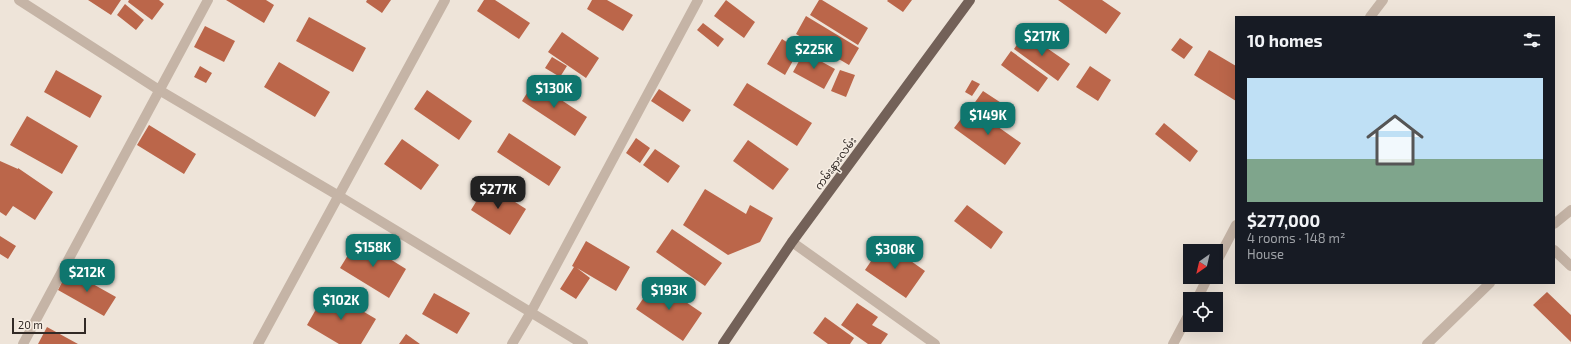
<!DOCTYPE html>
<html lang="en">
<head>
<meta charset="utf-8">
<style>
  :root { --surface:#171b24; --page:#20242c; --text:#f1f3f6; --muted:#9ea1a6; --line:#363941; --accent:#0f766e }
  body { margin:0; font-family:"Exo 2","Noto Sans Myanmar",sans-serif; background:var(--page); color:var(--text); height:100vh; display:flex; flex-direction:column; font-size:15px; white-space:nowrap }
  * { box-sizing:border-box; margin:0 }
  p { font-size:13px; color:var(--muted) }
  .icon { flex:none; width:22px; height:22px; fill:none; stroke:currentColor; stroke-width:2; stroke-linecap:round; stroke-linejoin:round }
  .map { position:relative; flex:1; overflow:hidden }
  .details { position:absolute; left:1235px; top:16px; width:320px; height:268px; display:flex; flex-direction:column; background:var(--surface); border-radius:0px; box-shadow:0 4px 16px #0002 }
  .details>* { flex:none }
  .needle { width:26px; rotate:214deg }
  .tools { position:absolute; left:1183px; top:244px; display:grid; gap:8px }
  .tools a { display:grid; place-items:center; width:40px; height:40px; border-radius:0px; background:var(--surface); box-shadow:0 4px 16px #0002; font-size:20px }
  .scale { position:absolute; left:12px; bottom:10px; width:74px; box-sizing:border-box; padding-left:4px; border:2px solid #322a26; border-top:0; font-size:11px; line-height:14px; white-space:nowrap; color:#322a26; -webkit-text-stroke:3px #f7eee4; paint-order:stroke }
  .price { position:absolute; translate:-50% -34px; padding:0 9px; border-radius:8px; background:var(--accent); color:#fff; font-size:13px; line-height:26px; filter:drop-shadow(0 1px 2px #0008) }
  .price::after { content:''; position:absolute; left:50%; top:24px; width:12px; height:9px; margin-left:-6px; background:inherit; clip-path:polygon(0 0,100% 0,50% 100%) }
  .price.selected { background:#222; color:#fff }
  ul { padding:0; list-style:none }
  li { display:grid; align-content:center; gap:8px; height:212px; padding:0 12px }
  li+li { border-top:1px solid var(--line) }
  li span { display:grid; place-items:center; height:124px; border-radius:0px; color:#555 }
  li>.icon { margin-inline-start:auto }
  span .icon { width:72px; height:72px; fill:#fffc; stroke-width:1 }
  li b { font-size:17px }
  h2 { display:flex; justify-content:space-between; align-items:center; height:48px; padding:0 12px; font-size:17px }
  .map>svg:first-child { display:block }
  .building { fill:#bb664a }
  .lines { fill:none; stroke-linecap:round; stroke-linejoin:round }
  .minor { stroke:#c5b4a6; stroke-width:10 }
  .major { stroke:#736158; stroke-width:10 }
  .labels { text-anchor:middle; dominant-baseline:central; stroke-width:3; stroke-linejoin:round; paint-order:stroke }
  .street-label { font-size:11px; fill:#322a26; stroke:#f7eee4 }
</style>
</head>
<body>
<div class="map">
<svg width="1571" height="344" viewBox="0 0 1571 344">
  <rect width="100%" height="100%" fill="#eee4d9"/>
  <path class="building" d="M88,0H121L111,15Z
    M129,0H159L164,4L152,20L128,2Z
    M226,0H266L274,5L264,23Z
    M367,0H391L382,13L366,2Z
    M484,0H495L530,23L519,39L477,11Z
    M592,0H607L633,15L623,31L587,9Z
    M726,0L755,22L744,38L714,16Z
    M819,0H822L868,28L858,45L810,15Z
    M888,0H912L903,12L887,1Z
    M1058,0H1102L1121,13L1106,34Z
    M125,4L144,20L136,30L117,15Z
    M806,16L859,48L849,65L796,34Z
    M309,17L366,48L353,72L296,41Z
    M703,23L724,39L718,47L697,30Z
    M205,26L235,41L224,62L194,47Z
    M562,32L599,58L586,78L548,52Z
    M1025,33L1070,64L1058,81L1014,49Z
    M1180,38L1193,47L1184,59L1171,50Z
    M782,39L799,50L785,75L767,64Z
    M1209,50L1236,66V101L1194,75Z
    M1011,51L1048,78L1038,92L1001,65Z
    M804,52L835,69L824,89L793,72Z
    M552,57L567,66L560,77L545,68Z
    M279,62L330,92L315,117L264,87Z
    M200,66L212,73L206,83L194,77Z
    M1090,66L1111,80L1098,101L1076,87Z
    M56,70L102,96L90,118L44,92Z
    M840,70L855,75L846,97L831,91Z
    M972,80L980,84L972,96L965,92Z
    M534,82L587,117L575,136L522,101Z
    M747,83L812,123L797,146L733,105Z
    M659,89L691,110L683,122L651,101Z
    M427,90L472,121L459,140L414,109Z
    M983,91L1012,110L1002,125L973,105Z
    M970,107L1021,143L1005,165L954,128Z
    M27,116L78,146L62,174L10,145Z
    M1164,123L1198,151L1190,162L1155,134Z
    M149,125L196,154L184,174L137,145Z
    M509,133L561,167L549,186L497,152Z
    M636,138L650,148L640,163L626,153Z
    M402,139L439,165L421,190L384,164Z
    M748,140L789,169L773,190L733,161Z
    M655,149L680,166L668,183L643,165Z
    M0,161L18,169V168L53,192L35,220L13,206L6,216L0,212Z
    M487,184L526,209L510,235L471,210Z
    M705,189L746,214L750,205L773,218L760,242L728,255L683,225Z
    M967,205L1003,232L991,249L954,221Z
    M672,229L722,263L705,286L656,252Z
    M0,236L16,246L8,259L0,254Z
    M358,239L406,269L389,298L340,268Z
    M586,241L630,267L616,291L577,268L590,278L576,299L560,289L574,267L572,266Z
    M884,242L925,271L906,298L865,270Z
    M68,270L116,297L104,316L58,290Z
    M655,281L702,313L683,341L636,309Z
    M327,290L376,319L361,344H339L307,325Z
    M1547,292L1571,315V342L1533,305Z
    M434,293L470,313L457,334L422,314Z
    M857,303L878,317L872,325L888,334L881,344H868L841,325Z
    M825,317L854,338L850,344H828L813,333Z
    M47,327L78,344H38Z
    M406,334L420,344H399Z"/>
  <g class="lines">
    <path class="minor" d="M19,0L159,90L339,196L583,344
      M1370,17L1383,0
      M1554,224L1571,210
      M792,242L935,344
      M1554,250L1571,266
      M1216,263L1236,225
      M1197,299L1208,277
      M23,344L208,0
      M258,344L445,0
      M512,344L531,312L698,0
      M1173,344L1190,312
      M1427,344L1490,283"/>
    <path class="major" d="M723,344L792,242L970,0"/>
  </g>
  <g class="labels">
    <g class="street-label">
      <text transform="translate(835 163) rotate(-54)">ကမ်းနားလမ်း</text>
    </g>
  </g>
</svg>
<div class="tools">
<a><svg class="needle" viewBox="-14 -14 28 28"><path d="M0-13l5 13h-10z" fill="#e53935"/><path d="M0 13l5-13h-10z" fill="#9ea1a6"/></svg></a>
<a><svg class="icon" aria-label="locate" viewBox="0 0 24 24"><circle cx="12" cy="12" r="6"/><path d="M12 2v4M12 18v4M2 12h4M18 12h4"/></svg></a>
</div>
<div class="scale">20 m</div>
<b class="price" style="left:1042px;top:57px">$217K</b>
<b class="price" style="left:814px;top:70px">$225K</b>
<b class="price" style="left:554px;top:109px">$130K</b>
<b class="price" style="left:988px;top:136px">$149K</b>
<b class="price selected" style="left:498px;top:210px">$277K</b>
<b class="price" style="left:373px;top:268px">$158K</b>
<b class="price" style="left:895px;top:270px">$308K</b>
<b class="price" style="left:87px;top:293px">$212K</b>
<b class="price" style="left:669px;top:311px">$193K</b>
<b class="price" style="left:341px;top:321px">$102K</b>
<section class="details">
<h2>10 homes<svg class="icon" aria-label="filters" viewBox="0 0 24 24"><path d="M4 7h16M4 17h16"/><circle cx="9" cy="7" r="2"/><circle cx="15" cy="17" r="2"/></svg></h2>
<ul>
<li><span style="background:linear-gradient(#bfe0f5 65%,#7fa58c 0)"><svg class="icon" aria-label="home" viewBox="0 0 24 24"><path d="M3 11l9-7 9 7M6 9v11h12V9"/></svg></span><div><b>$277,000</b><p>4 rooms · 148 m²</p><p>House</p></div></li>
</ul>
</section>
</div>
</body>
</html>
